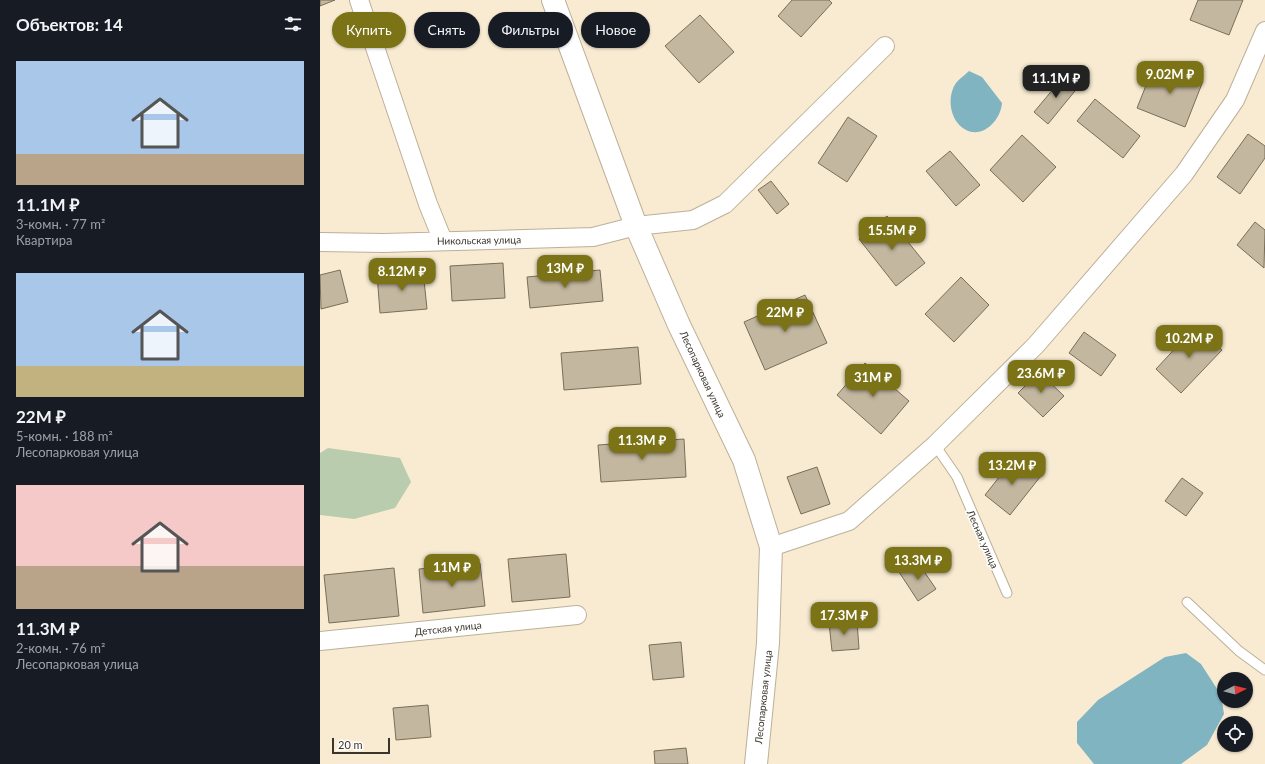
<!DOCTYPE html>
<html lang="ru">
<head>
<meta charset="utf-8">
<style>
  :root { --surface:#171b24; --page:#242831; --text:#f1f3f6; --muted:#9ea1a6; --accent:#7b7315 }
  body { margin:0; font-family:Lato,sans-serif; background:var(--page); color:var(--text); height:100vh; display:flex; flex-direction:column; font-size:15px; white-space:nowrap }
  * { box-sizing:border-box; margin:0 }
  p { font-size:13px; color:var(--muted) }
  .icon { flex:none; width:22px; height:22px; fill:none; stroke:currentColor; stroke-width:2; stroke-linecap:round; stroke-linejoin:round }
  .map { position:relative; flex:1; overflow:hidden }
  .details { display:flex; flex-direction:column; background:var(--surface); width:320px }
  .details>* { flex:none }
  .hud { position:absolute; left:12px; top:12px; width:380px; height:36px; display:flex; gap:8px }
  .needle { width:26px; rotate:84deg }
  .fabs { position:absolute; left:897px; top:672px; display:grid; gap:8px }
  .fabs a { display:grid; place-items:center; width:36px; height:36px; border-radius:50%; background:var(--surface); box-shadow:0 1px 3px #0004; font-size:20px }
  .scale { position:absolute; left:12px; bottom:10px; width:58px; box-sizing:border-box; padding-left:4px; border:2px solid #3a352b; border-top:0; font-size:11px; line-height:14px; white-space:nowrap; color:#3a352b; -webkit-text-stroke:3px #fff; paint-order:stroke }
  .price { position:absolute; translate:-50% -34px; padding:0 9px; border-radius:8px; background:var(--accent); color:#fff; font-size:13px; line-height:26px; filter:drop-shadow(0 1px 2px #0008) }
  .price::after { content:''; position:absolute; left:50%; top:24px; width:12px; height:9px; margin-left:-6px; background:inherit; clip-path:polygon(0 0,100% 0,50% 100%) }
  .price.current { background:#222; color:#fff }
  ul { padding:0; list-style:none }
  li { display:grid; align-content:center; gap:8px; height:212px; padding:0 16px }
  li span { display:grid; place-items:center; height:124px; border-radius:0px; color:#555 }
  li>.icon { margin-inline-start:auto }
  span .icon { width:72px; height:72px; fill:#fffc; stroke-width:1 }
  li b { font-size:17px }
  h2 { display:flex; justify-content:space-between; align-items:center; height:48px; padding:0 16px; font-size:17px }
  .chip { padding:0 14px; border-radius:18px; background:var(--surface); box-shadow:0 1px 3px #0004; font-size:14px; line-height:36px }
  .chip.current { background:var(--accent); color:#fff }
  main { display:flex; flex:1; min-height:0 }
  .map>svg:first-child { display:block }
  .green { fill:#b9ccad }
  .water { fill:#80b4c1 }
  .building { fill:#c3b79f; stroke:#796e58 }
  .lines { fill:none; stroke-linecap:round; stroke-linejoin:round }
  .service-casing { stroke:#bcb098; stroke-width:11 }
  .minor-casing { stroke:#bcb098; stroke-width:20 }
  .tertiary-casing { stroke:#bcb098; stroke-width:24 }
  .service { stroke:#fff; stroke-width:9 }
  .minor { stroke:#fff; stroke-width:18 }
  .tertiary { stroke:#fff; stroke-width:22 }
  .labels { text-anchor:middle; dominant-baseline:central; stroke-width:3; stroke-linejoin:round; paint-order:stroke }
  .street-label { font-size:10px; fill:#3a352b; stroke:#fff }
</style>
</head>
<body>
<main>
<section class="details">
<h2>Объектов: 14<svg class="icon" aria-label="filters" viewBox="0 0 24 24"><path d="M4 7h16M4 17h16"/><circle cx="9" cy="7" r="2"/><circle cx="15" cy="17" r="2"/></svg></h2>
<ul>
<li><span style="background:linear-gradient(#a9c7e8 75%,#b9a48a 0)"><svg class="icon" aria-label="home" viewBox="0 0 24 24"><path d="M3 11l9-7 9 7M6 9v11h12V9"/></svg></span><div><b>11.1M ₽</b><p>3-комн. · 77 m²</p><p>Квартира</p></div></li>
<li><span style="background:linear-gradient(#a9c7e8 75%,#c2b280 0)"><svg class="icon" aria-label="home" viewBox="0 0 24 24"><path d="M3 11l9-7 9 7M6 9v11h12V9"/></svg></span><div><b>22M ₽</b><p>5-комн. · 188 m²</p><p>Лесопарковая улица</p></div></li>
<li><span style="background:linear-gradient(#f6c9c9 65%,#b9a48a 0)"><svg class="icon" aria-label="home" viewBox="0 0 24 24"><path d="M3 11l9-7 9 7M6 9v11h12V9"/></svg></span><div><b>11.3M ₽</b><p>2-комн. · 76 m²</p><p>Лесопарковая улица</p></div></li>
</ul>
</section>
<div class="map">
<svg width="945" height="764" viewBox="0 0 945 764">
  <rect width="100%" height="100%" fill="#f8ebd2"/>
  <path class="green" d="M8,448L80,458L91,482L75,508L34,519L0,515V453Z"/>
  <path class="water" d="M649,71L662,77L682,103C681,119 664,139 646,130C630,122 626,97 636,83C639,79 645,75 649,71Z
    M866,653L881,664L901,695L904,714L887,745L861,764H774L757,743V722L778,700L845,657Z"/>
  <path class="building" d="M0,0H15L0,6Z
    M472,0H509L512,3L481,37L458,16Z
    M878,0H923L909,35L870,20Z
    M380,15L414,52L379,83L345,46Z
    M835,63L883,81L865,127L817,108Z
    M745,75L759,86L728,124L714,112Z
    M775,99L820,136L803,158L757,121Z
    M528,117L557,136L527,182L498,163Z
    M928,134L945,146V158L920,194L897,177Z
    M702,135L736,167L703,202L670,170Z
    M630,151L660,185L636,206L606,171Z
    M451,181L469,204L457,214L438,190Z
    M567,216L605,263L576,286L539,239Z
    M935,222L945,230L944,268L917,245Z
    M183,263L185,298L132,301L130,266Z
    M20,270L28,302L1,309L0,275Z
    M103,270L107,309L60,313L57,274Z
    M280,270L283,301L210,308L207,277Z
    M641,277L669,305L634,342L605,314Z
    M485,295L507,343L445,370L424,322Z
    M876,326L902,350L861,393L836,369Z
    M764,332L796,355L781,376L749,353Z
    M318,347L321,384L244,390L241,353Z
    M545,363L589,401L561,434L517,395Z
    M719,372L744,396L723,417L698,393Z
    M364,439L366,477L281,482L278,445Z
    M695,457L720,477L690,515L665,495Z
    M497,467L510,504L481,514L467,477Z
    M862,478L883,493L866,516L845,501Z
    M246,554L250,597L192,602L188,559Z
    M597,561L616,589L598,601L579,572Z
    M160,563L165,606L103,613L99,569Z
    M74,568L79,616L9,623L4,575Z
    M537,621L539,649L512,651L509,623Z
    M361,642L364,677L333,680L329,645Z
    M108,705L111,737L76,740L73,708Z
    M366,748L368,764H335L334,751Z"/>
  <g class="lines">
    <defs>
      <path id="service" d="M615,445L637,477L687,593
        M867,602L919,651L945,670"/>
      <path id="minor" d="M39,0L108,204L123,241
        M0,242L64,243L273,237L316,226L373,220L405,204L565,46
        M451,547L529,521L615,445L716,345L864,174L915,100L945,31
        M0,641L257,615"/>
      <path id="tertiary" d="M233,0L316,226L359,325L424,460L451,547L448,643L436,764"/>
    </defs>
    <use href="#service" class="service-casing"/>
    <use href="#minor" class="minor-casing"/>
    <use href="#tertiary" class="tertiary-casing"/>
    <use href="#service" class="service"/>
    <use href="#minor" class="minor"/>
    <use href="#tertiary" class="tertiary"/>
  </g>
  <g class="labels">
    <g class="street-label">
      <text transform="translate(159 240) rotate(-1)">Никольская улица</text>
      <text transform="translate(383 374) rotate(65)">Лесопарковая улица</text>
      <text transform="translate(663 539) rotate(66)">Лесная улица</text>
      <text transform="translate(128 628) rotate(-6)">Детская улица</text>
      <text transform="translate(443 697) rotate(-84)">Лесопарковая улица</text>
    </g>
  </g>
</svg>
<div class="fabs">
<a><svg class="needle" viewBox="-14 -14 28 28"><path d="M0-13l5 13h-10z" fill="#e53935"/><path d="M0 13l5-13h-10z" fill="#9ea1a6"/></svg></a>
<a><svg class="icon" aria-label="locate" viewBox="0 0 24 24"><circle cx="12" cy="12" r="6"/><path d="M12 2v4M12 18v4M2 12h4M18 12h4"/></svg></a>
</div>
<div class="scale">20 m</div>
<b class="price" style="left:850px;top:95px">9.02M ₽</b>
<b class="price current" style="left:736px;top:99px">11.1M ₽</b>
<b class="price" style="left:572px;top:251px">15.5M ₽</b>
<b class="price" style="left:245px;top:289px">13M ₽</b>
<b class="price" style="left:82px;top:292px">8.12M ₽</b>
<b class="price" style="left:465px;top:333px">22M ₽</b>
<b class="price" style="left:869px;top:359px">10.2M ₽</b>
<b class="price" style="left:721px;top:394px">23.6M ₽</b>
<b class="price" style="left:553px;top:398px">31M ₽</b>
<b class="price" style="left:322px;top:461px">11.3M ₽</b>
<b class="price" style="left:692px;top:486px">13.2M ₽</b>
<b class="price" style="left:598px;top:581px">13.3M ₽</b>
<b class="price" style="left:132px;top:588px">11M ₽</b>
<b class="price" style="left:524px;top:636px">17.3M ₽</b>
<div class="hud">
<a class="chip current">Купить</a>
<a class="chip">Снять</a>
<a class="chip">Фильтры</a>
<a class="chip">Новое</a>
</div>
</div>
</main>
</body>
</html>
